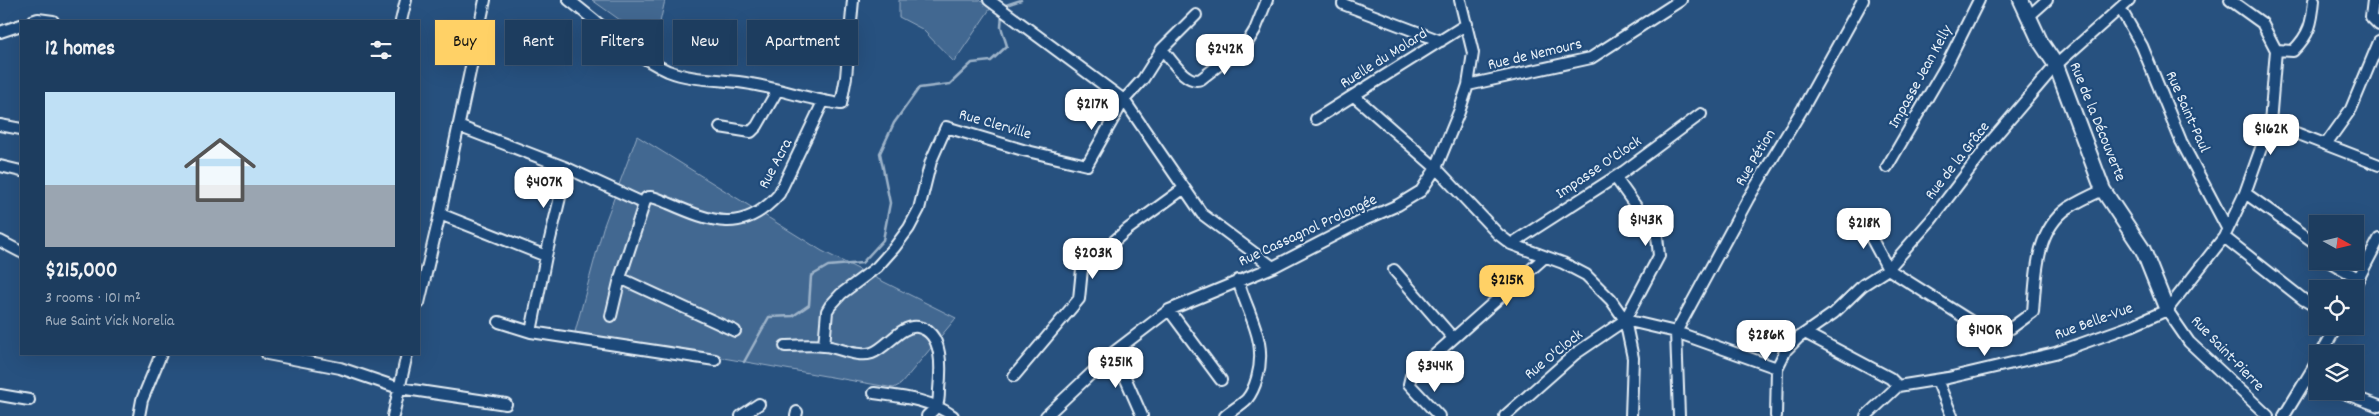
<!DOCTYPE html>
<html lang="en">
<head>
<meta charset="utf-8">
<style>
  :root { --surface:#1d3d5f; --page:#2a4868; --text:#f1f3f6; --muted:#a0aebd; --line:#3b5674; --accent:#ffd166 }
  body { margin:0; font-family:Dekko,sans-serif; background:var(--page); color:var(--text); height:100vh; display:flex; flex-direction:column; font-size:19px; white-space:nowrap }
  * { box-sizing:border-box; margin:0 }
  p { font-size:16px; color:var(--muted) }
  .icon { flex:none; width:28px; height:28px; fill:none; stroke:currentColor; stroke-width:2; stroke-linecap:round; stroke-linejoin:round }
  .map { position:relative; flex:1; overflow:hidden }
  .panel { position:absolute; left:20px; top:20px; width:400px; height:335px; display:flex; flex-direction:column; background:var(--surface); border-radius:0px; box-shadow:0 5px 20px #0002,0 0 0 1px var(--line) }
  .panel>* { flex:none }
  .banner { position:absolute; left:435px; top:20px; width:475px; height:45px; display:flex; gap:10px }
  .needle { width:32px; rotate:98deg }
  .fabs { position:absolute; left:2309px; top:215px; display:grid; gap:10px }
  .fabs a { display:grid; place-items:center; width:55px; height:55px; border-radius:0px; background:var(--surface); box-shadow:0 5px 20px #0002,0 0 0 1px var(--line); font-size:25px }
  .price { position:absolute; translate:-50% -42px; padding:0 11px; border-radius:10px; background:#fff; color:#222; font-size:16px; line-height:32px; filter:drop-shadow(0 1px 2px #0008) }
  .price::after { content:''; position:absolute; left:50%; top:30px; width:15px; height:11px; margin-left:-8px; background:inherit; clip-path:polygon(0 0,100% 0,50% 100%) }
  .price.active { background:var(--accent); color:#111 }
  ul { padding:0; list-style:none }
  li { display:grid; align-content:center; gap:10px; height:265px; padding:0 25px }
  li span { display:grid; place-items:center; height:155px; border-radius:0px; color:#555 }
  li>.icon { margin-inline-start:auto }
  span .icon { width:90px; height:90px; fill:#fffc; stroke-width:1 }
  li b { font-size:21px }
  h2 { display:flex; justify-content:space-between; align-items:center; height:60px; padding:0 25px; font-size:21px }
  .pill { padding:0 18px; border-radius:0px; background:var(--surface); box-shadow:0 5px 20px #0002,0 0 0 1px var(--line); font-size:18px; line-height:45px }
  .pill.active { background:var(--accent); color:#111 }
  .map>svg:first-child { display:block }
  .green { fill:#436891; stroke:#96acc4 }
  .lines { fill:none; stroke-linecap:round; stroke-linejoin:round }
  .stream { stroke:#9db3c9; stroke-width:2.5 }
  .street-casing { stroke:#e8f1f8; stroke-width:14 }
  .secondary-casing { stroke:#e8f1f8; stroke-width:18 }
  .street { stroke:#1f4a7a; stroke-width:10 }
  .secondary { stroke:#1f4a7a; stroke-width:14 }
  .labels { text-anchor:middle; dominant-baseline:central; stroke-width:4.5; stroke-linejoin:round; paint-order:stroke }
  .street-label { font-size:16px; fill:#e8f1f8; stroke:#1f4a7a }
</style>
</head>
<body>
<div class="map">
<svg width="2379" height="416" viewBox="0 0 2379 416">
  <rect width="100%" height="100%" fill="#27517f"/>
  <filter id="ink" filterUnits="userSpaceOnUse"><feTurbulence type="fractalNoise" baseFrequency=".02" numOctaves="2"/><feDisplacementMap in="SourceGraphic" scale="10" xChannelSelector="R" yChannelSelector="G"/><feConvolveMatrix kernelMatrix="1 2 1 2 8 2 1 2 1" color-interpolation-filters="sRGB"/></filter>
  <g filter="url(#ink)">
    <path class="green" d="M592,0H665L655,45Z
      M899,0H980L990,9L954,62L922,29L899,17Z
      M637,136L822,251L956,318L901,384L894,388L575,332L603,228Z"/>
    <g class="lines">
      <path class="stream" d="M1003,6L1021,0
        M744,362L769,317L793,316L809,305L811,276L828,266L862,263L883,240L890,203L880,153L894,123L919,88L950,84L972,63L991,61L1007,46L1001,27L1002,13"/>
      <defs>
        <path id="street" d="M569,0C599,23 634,56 668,71C693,81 725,79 751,84C781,89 810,100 841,104L846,77L853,0
          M989,0L1124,100L1202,214L1273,267
          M2373,0L2371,17L2379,25
          M1343,4L1441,41
          M2120,8L2142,46L2181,141L2227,228
          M2028,17L2047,0
          M32,21L38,19L53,21
          M401,21L406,0
          M0,32L21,25
          M1162,49C1171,59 1186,85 1201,79L1247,43L1255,30L1267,0
          M2276,50L2293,51C2310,34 2312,23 2314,0
          M1468,85L1591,58L1681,0
          M1354,96L1436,168L1498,234L1511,244L1563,263L1586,275L1611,300L1625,320L1633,358L1631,416
          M1316,119L1467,24
          M2270,123L2379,165
          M0,125L21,129
          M458,126L567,168L643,203
          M720,127L751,132L757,126L777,91
          M2326,144L2351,109L2379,42
          M0,166L21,171
          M1887,167L1947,64L1979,0
          M567,168L546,256L531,332L715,360
          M2245,193L2318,245
          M440,214L546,256
          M1861,219L1888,269L1972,322L1992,330L2011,328L2033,312C2036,276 2035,231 2068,208C2079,201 2092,195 2103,190
          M2224,237L2304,300L2318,308
          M0,241L21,252
          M1511,244L1623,172L1701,114
          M2328,261L2358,278
          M1394,270L1453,338
          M620,278L735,331
          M2353,289L2379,239
          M419,303L440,214L485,0
          M1169,310L1221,380
          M2167,310L2189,342L2268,416
          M611,316L620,278L646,198C653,195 660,200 668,203C712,222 743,235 779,194L823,102
          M1625,320L1676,332L1777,368
          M499,322L531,332
          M1807,334L1890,378L1898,386L1948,378L2055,353L2131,326L2167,310L2224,237L2245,193L2270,123L2276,50L2262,23L2230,0
          M785,346C798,346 811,344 824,346C839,347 856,358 872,353C887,348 901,324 918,327C944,332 941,370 939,390C939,394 939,401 937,405C936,409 930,413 927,416
          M824,346L827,311L830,306L841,294L877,267L894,248L909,228L919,209L931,161L946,127L1023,150L1087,165L1124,100L1143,79L1162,49L1196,15
          M1114,352L1142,416
          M267,354L340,368L399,388L506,404
          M2321,354L2337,326
          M1014,376L1079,299L1082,269L1128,229L1183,189
          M1937,380L1952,416
          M2306,380L2318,384
          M2338,391L2379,406
          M874,393C902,397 929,399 953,416
          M0,395L29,400
          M139,416L142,400L161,354
          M393,416L407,354
          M741,416L759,404
          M796,416L797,412
          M1046,416L1114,352L1169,310L1273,267L1362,221L1398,205L1421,191L1436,168L1459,112L1468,85L1473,53L1460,0
          M1225,416C1232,410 1241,405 1247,399C1252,393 1255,385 1257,378C1268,340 1248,316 1238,280
          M1439,416L1409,384L1411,376L1545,257
          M1505,416L1575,354L1625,320L1659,256L1657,236L1615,177
          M1679,416L1676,332L1748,199L1803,108L1863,0
          M1776,416L1777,368L1786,350L1798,338L1834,313L1863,285L1888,269L1931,220L1992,140L2056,65L2129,0
          M1866,416L1898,386
          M2284,416L2318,360"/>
        <path id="secondary" d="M2021,0L2040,41L2056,65L2103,190L2143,250L2167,310"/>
      </defs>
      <use href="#street" class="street-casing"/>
      <use href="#secondary" class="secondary-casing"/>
      <use href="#street" class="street"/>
      <use href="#secondary" class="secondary"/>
    </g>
  </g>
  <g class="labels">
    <g class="street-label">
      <text transform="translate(1535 55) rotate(-13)">Rue de Nemours</text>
      <text transform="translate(1384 59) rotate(-32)">Ruelle du Molard</text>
      <text transform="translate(1921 77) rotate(-61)">Impasse Jean Kelly</text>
      <text transform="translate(2187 112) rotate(66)">Rue Saint-Paul</text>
      <text transform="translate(2097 122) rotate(68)">Rue de la Découverte</text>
      <text transform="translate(995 125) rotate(16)">Rue Clerville</text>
      <text transform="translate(1756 158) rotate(-59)">Rue Pétion</text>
      <text transform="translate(1958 161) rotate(-52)">Rue de la Grâce</text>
      <text transform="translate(776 164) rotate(-62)">Rue Acra</text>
      <text transform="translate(1599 168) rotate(-34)">Impasse O'Clock</text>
      <text transform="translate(1308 231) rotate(-25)">Rue Cassagnol Prolongée</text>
      <text transform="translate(2094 322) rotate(-20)">Rue Belle-Vue</text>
      <text transform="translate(2227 354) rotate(46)">Rue Saint-Pierre</text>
      <text transform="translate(1554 355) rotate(-39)">Rue O'Clock</text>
    </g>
  </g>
</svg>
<div class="fabs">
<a><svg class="needle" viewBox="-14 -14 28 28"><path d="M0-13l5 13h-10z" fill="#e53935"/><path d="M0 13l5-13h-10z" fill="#a0aebd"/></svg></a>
<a><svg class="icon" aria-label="locate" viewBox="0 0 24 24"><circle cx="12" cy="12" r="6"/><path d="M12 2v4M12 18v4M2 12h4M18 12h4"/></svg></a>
<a><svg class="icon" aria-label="layers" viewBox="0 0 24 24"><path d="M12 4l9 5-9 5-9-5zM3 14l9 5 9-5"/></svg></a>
</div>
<b class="price" style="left:1225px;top:76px">$242K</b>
<b class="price" style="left:1092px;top:131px">$217K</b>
<b class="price" style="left:2271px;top:156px">$162K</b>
<b class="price" style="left:544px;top:209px">$407K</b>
<b class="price" style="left:1646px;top:247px">$143K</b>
<b class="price" style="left:1864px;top:250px">$218K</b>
<b class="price" style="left:1093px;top:280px">$203K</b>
<b class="price active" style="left:1507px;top:307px">$215K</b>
<b class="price" style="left:1985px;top:357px">$140K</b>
<b class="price" style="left:1766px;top:362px">$286K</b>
<b class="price" style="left:1116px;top:389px">$251K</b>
<b class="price" style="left:1435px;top:393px">$344K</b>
<div class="banner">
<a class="pill active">Buy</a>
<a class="pill">Rent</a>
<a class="pill">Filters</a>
<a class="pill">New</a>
<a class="pill">Apartment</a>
</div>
<section class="panel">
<h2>12 homes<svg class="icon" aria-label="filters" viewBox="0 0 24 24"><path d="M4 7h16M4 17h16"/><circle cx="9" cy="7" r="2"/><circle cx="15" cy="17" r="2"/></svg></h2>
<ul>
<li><span style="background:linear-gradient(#bfe0f5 60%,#9aa5b1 0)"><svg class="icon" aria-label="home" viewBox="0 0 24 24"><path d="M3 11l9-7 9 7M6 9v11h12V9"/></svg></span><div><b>$215,000</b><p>3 rooms · 101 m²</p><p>Rue Saint Vick Norelia</p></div></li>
</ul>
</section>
</div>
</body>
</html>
